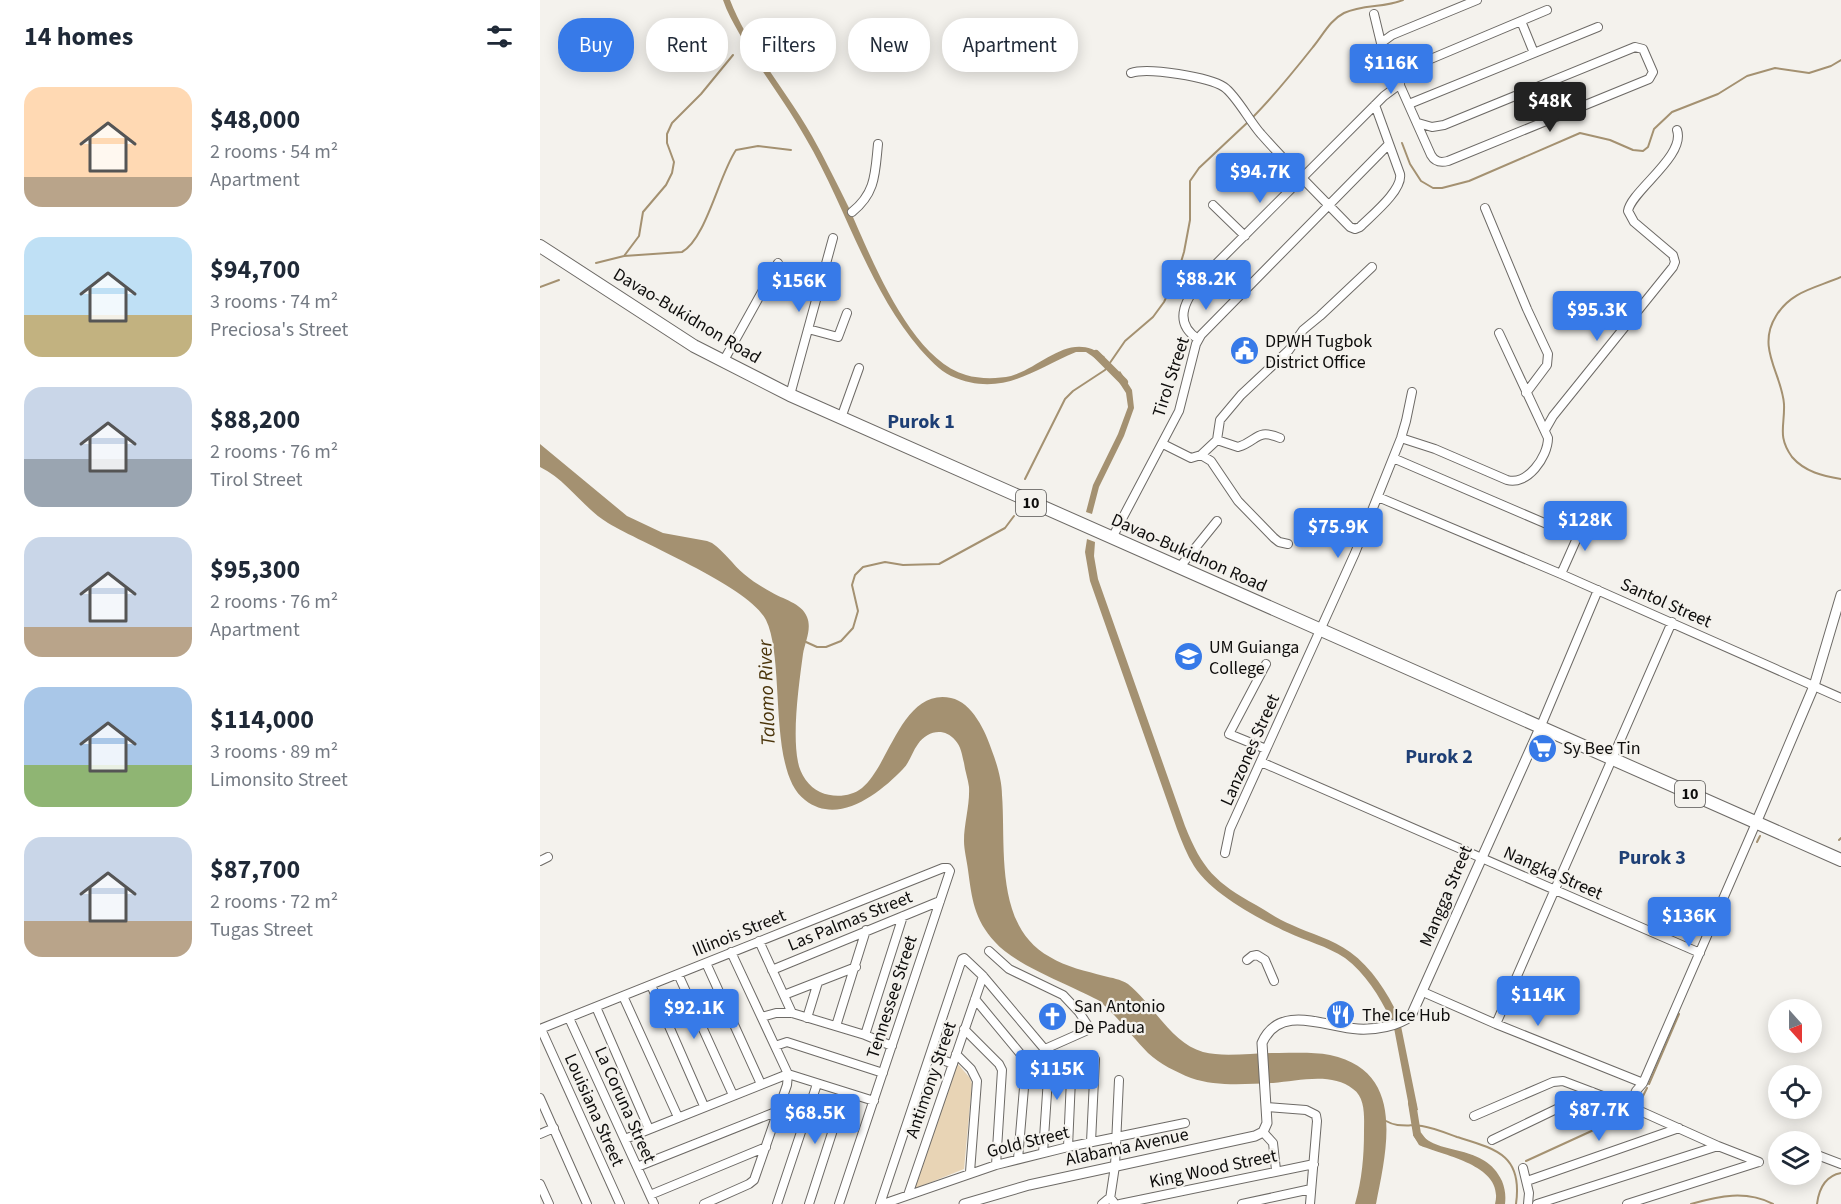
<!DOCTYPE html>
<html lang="en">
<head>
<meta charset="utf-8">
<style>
  :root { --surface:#fff; --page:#f2f2f3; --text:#1f2937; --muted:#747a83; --accent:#377ae8 }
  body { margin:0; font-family:"Source Sans 3",sans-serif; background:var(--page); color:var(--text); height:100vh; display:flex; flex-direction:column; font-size:22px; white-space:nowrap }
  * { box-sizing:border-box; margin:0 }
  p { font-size:20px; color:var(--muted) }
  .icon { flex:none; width:33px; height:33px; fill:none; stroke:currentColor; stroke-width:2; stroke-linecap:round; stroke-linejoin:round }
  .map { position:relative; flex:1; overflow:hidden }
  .drawer { display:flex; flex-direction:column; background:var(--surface); width:540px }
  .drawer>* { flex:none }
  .top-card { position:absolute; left:18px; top:18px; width:570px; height:54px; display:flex; gap:12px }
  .needle { width:39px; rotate:159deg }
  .tools { position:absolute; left:1228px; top:999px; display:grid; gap:12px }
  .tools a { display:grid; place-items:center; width:54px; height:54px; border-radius:50%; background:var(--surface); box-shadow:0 3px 15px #0003; font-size:30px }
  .price { position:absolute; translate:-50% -51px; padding:0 14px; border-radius:6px; background:var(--accent); color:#fff; font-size:20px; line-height:39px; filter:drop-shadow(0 2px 3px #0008) }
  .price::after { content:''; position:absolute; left:50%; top:36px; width:18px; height:14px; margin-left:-9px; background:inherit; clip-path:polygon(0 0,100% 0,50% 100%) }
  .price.active { background:#222; color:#fff }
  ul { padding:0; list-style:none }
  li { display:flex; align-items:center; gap:18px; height:150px; padding:0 24px }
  li span { display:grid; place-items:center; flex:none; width:168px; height:120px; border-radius:18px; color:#555 }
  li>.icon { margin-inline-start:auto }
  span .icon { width:72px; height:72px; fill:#fffc; stroke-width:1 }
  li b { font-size:26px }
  h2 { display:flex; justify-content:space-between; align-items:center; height:72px; padding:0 24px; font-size:26px }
  .pill { padding:0 21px; border-radius:24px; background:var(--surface); box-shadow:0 3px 15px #0003; font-size:21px; line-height:54px }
  .pill.active { background:var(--accent); color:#fff }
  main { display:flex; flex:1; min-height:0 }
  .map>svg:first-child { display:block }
  .green { fill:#e8d4b5 }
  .water { fill:#a49171 }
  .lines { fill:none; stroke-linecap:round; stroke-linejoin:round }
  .stream { stroke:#a49171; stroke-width:2 }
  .canal { stroke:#a49171; stroke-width:8 }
  .minor-casing { stroke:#6d6a66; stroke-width:10 }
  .tertiary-casing { stroke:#6d6a66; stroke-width:11 }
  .trunk-casing { stroke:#6d6a66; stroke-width:14 }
  .minor { stroke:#fff; stroke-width:8 }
  .tertiary { stroke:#fff; stroke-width:9 }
  .trunk { stroke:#fff; stroke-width:12 }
  .labels { text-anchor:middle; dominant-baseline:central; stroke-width:4.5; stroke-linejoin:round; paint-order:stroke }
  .shield { fill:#f4f2ed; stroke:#535250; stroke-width:1.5 }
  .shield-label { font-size:16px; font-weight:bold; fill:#0e0d0c }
  .street-label { font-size:18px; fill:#0e0d0c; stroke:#f4f2ed }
  .poi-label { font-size:18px; fill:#0e0d0c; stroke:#f4f2ed; text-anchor:start }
  .neighbourhood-label { font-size:20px; font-weight:bold; fill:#1e3f75; stroke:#f4f2ed }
  .water-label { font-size:20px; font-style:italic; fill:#4a340a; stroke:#f4f2ed }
</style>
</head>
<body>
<main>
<section class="drawer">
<h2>14 homes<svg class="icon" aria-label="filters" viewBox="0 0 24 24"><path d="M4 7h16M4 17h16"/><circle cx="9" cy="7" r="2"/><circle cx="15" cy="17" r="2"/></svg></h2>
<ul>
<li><span style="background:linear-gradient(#ffd9b3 75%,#b9a48a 0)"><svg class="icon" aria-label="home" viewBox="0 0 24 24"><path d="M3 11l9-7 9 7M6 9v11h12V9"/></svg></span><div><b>$48,000</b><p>2 rooms · 54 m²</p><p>Apartment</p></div></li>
<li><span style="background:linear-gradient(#bfe0f5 65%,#c2b280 0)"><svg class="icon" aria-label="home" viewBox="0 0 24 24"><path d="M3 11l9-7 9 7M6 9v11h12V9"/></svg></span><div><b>$94,700</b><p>3 rooms · 74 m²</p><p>Preciosa's Street</p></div></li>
<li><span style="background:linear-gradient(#c9d6e8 60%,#9aa5b1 0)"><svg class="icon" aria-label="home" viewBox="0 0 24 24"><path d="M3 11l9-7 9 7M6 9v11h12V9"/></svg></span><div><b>$88,200</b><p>2 rooms · 76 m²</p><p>Tirol Street</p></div></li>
<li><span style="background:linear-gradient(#c9d6e8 75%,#b9a48a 0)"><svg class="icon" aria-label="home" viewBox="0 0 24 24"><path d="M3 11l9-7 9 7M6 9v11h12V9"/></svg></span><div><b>$95,300</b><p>2 rooms · 76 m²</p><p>Apartment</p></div></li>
<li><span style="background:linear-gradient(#a9c7e8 65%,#8fb573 0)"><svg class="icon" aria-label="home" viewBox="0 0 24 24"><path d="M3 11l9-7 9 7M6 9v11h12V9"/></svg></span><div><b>$114,000</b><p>3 rooms · 89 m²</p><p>Limonsito Street</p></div></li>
<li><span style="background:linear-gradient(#c9d6e8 70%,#b9a48a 0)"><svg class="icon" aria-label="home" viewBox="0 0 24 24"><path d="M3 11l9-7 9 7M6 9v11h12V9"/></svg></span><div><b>$87,700</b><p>2 rooms · 72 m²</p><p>Tugas Street</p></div></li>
</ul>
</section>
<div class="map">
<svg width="1301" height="1204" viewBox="0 0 1301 1204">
  <rect width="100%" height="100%" fill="#f4f2ed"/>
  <path class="green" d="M417,1063L430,1078L432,1084L424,1169L374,1189Z"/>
  <path class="water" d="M183,0H190C209,49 246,90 272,136C285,159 297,184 309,208C331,257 370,359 426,375C439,379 457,379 471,376C504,366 531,329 565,357L561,362L546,352H536C491,371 461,398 411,376C399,370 389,359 380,349C327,287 306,206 265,137C245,101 219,69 199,33C193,22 187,12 183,0Z
    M580,371L592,390L594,408L584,436L559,487L552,514L546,512L553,485L578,434L588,407L586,393L575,376Z
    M0,444L87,516L123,533L167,541L172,543C185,552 193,565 204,574C212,581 222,587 231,592C242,599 262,603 267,617C272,629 265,642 263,654C259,684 252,733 258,762C260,774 269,787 280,792C293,798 311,797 322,788C350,765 362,688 411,698C432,702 446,732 452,751C457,764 462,781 462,795C466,847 454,927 510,957C526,967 546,971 564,976C572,978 580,979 588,984C612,1003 631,1043 663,1052C686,1058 715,1052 739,1053C755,1053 774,1052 790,1055C866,1071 847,1148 836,1204H815C822,1180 824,1156 824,1132C824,1118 826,1098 813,1089C792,1072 758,1081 733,1083C706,1084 677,1087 651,1078C636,1072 620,1064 608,1053C591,1036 577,1015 558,1000C530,985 475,965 455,942C434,919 432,899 428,870C427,861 424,850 424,841C424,823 430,805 429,787C428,779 425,771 424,763C422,755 421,746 415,740C404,727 387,731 378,744C372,752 370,762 363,769C339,794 298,826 265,800C227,772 246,661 226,620C210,587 103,544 68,523C42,507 28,481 0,467Z
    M547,539L555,542L554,556L558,579L645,826C662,869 676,883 716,905C728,912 739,920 752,925C771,934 792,939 810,952C832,968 847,992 859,1017L851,1020C840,997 826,974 805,958C787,946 766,941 747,932C717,918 672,894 654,866C647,855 642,842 637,829L550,581L545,552Z
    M861,1026L878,1110L870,1112L854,1028Z
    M881,1134C898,1156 945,1143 962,1181C965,1189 966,1195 965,1204H955C965,1165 904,1156 879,1145L873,1135Z"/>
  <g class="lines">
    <path class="stream" d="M712,118C734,96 754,71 773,47C783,35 790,20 804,13C823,4 844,8 863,0
      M862,143L870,164L881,181L893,188H902L929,181L1040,133L1070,140L1093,150L1103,151L1108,147L1114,129L1132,112L1178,94L1207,76L1235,68L1269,73L1291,66L1301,60
      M84,256L99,236L103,212L126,185L132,173L134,162L127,143V134L132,123L161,94L193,55
      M56,263L84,256L142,252C166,239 179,175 196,150L218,146L251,150
      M1301,277C1276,288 1251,291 1236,316C1216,348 1242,374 1244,404C1245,426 1237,436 1252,457C1265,472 1283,476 1301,479
      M0,287L19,280
      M485,479L525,399L533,391L565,370L585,341L613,317L624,302L638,272L644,252L650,220V181L659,168L708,122
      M266,642L277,647H286L301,641L313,628L318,611L312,585L315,575L323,567L345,562L363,565L399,564L465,528L474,516
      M1299,840L1301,838
      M1217,842L1220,836
      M1109,1084L1139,1014
      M1098,1106L1107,1088
      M846,1121C858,1128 869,1124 882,1126C894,1128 906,1133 917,1137C956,1149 983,1155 976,1204
      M986,1161L1093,1112
      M1151,1204C1179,1196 1206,1190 1233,1204
      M1277,1204C1279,1188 1285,1176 1301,1173"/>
    <path class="canal" d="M556,354L584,382
      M872,1103L877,1134L883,1142"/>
    <defs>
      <path id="minor" d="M834,14L841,43L891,155C895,162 900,163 908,161L1109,79L1113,72L1103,49L1095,47L904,125L892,127L878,123
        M981,21L994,53
        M841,43L852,35L937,0
        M591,73C608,67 669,77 684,87C696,95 710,122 721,134C749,166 780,196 810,227L815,229L820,227C832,215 863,190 860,174L835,105
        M855,74L1007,10
        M869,104L1058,27
        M673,205L705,236
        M945,208L987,309L1008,354L1007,365L986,393
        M312,212C336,193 335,173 338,144
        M268,329L298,337L307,313
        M658,339C630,321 648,296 664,276L844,96L860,84
        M183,362L238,263
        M250,395L293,238
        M301,418L319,368
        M1005,430L1013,416L1133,267L1135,262L1133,255L1094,222L1088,211C1091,191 1146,156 1137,130
        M861,438L895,449L967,480C987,486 1008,457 1008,438L959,333
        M677,440L680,420L701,395L749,350L763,330L780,316L832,267
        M623,444L651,458L661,455L677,440L698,447C718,441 716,428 740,438
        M661,455L671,461L698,501L734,538L739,542L748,544
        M853,458L1037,537
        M838,497L1021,574L1301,698
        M572,538L639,411L656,344L661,335L849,144
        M639,568L677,521
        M1021,574L1045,520
        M1000,728L1058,590
        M726,749L689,734L726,664
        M721,762L1160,953
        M685,853L690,829L815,553L861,438L866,421L872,392
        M0,861L8,857
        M219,941L252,1013
        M449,951L469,969L523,995L539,1012L550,1029L505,1049
        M191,952L248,1074
        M707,960L712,956L717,955L725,960L734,981
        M166,963L221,1084
        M232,970L400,901
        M138,974L193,1095
        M111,985L164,1106
        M883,992L956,1024L1103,1083
        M244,995L316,967
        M83,996L138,1117
        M435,999L483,1057L486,1064L478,1159
        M56,1007L109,1129
        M222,1017L236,1013H252L325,1035L352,1046
        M29,1018L114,1204
        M267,1018L278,982
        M956,1024L1132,622
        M296,1026L326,930
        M0,1029L403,868H408L410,871L299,1204
        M1,1029L80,1204
        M424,1029L459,1064L462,1070L456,1165
        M325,1035L363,916
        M235,1046L247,1042L343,1073
        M416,1054L431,1069L437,1081L430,1172
        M390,1055L413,1064
        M0,1098L47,1204
        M1089,1106L1096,1091L1103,1083L1216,823
        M726,1107L766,1110L776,1115L777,1121L770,1204
        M934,1116L1013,1082L1023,1081L1089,1106L1178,1146L1219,1162
        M723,1132L733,1143L736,1170
        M0,1134L14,1128
        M85,1139L248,1074L334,1101
        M952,1140L1052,1092
        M551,1142L555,1059
        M528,1147L532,1056
        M1272,1153L1301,1164
        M97,1167L238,1111
        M983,1168L989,1193L988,1204
        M987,1181L1139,1128
        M0,1184L9,1204
        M110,1195L226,1147
        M368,1195L443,976
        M570,1199L575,1166L579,1080
        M164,1204L209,1184L214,1180L247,1085L248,1074
        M237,1204L277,1084
        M269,1204L305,1093
        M340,1204L422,959L424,958L443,976L507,1052L509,1063L503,1153
        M343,1204L456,1165L528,1147L645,1123
        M562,1204L568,1199L572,1200L575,1204
        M580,1204L774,1164
        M702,1204L771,1189
        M997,1204L1178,1146
        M1087,1204L1219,1162"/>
      <path id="tertiary" d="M1216,823L1274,686L1301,595
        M424,1204L489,1185L715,1136L723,1132L727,1123L722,1043C740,1002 787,1028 818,1029C836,1030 857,1026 871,1016L1000,728"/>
      <path id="trunk" d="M0,246L154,346L250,395L1301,860"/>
    </defs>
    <use href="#minor" class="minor-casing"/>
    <use href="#tertiary" class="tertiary-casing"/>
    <use href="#trunk" class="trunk-casing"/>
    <use href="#minor" class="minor"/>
    <use href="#tertiary" class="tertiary"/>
    <use href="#trunk" class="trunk"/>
  </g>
  <defs>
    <symbol id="civic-disc" viewBox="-11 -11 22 22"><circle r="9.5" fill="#377ae8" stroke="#f4f2ed"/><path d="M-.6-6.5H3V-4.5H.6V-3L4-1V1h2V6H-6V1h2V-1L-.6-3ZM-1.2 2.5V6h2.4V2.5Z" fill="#fff"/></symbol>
    <symbol id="university-disc" viewBox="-11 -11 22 22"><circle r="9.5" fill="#377ae8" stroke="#f4f2ed"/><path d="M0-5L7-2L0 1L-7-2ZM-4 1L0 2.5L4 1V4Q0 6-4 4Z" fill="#fff"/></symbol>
    <symbol id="supermarket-disc" viewBox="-11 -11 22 22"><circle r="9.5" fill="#377ae8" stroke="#f4f2ed"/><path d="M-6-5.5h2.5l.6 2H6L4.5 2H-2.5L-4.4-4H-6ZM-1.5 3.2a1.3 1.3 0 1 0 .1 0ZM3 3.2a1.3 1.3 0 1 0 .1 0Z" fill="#fff"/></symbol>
    <symbol id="restaurant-disc" viewBox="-11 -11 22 22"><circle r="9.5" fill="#377ae8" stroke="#f4f2ed"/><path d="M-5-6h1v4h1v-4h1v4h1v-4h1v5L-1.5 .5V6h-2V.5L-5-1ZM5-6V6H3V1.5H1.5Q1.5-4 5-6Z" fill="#fff"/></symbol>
    <symbol id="church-disc" viewBox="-11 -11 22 22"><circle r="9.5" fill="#377ae8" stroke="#f4f2ed"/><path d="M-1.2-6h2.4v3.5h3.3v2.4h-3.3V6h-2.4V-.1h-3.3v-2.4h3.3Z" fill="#fff"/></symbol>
  </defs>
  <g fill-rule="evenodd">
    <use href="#civic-disc" x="688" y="334" width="33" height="33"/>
    <use href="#university-disc" x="632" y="640" width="33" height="33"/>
    <use href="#supermarket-disc" x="986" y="732" width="33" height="33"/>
    <use href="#restaurant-disc" x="784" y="998" width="33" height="33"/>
    <use href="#church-disc" x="496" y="1000" width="33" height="33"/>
  </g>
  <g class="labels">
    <g class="shield">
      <rect x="476" y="490" width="30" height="26" rx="4.5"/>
      <rect x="1135" y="781" width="30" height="26" rx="4.5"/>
    </g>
    <g class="shield-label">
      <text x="491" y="503">10</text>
      <text x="1150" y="794">10</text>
    </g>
    <g class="street-label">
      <text transform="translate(147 316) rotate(31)">Davao-Bukidnon Road</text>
      <text transform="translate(631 377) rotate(-72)">Tirol Street</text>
      <text transform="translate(649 553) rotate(24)">Davao-Bukidnon Road</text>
      <text transform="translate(1126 603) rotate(24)">Santol Street</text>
      <text transform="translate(710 750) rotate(-66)">Lanzones Street</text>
      <text transform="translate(1013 873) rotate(24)">Nangka Street</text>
      <text transform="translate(906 896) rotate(-67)">Mangga Street</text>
      <text transform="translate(310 921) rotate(-22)">Las Palmas Street</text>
      <text transform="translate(199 933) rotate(-22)">Illinois Street</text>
      <text transform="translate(352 997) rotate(-72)">Tennessee Street</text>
      <text transform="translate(391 1080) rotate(-71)">Antimony Street</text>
      <text transform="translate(85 1105) rotate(66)">La Coruna Street</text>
      <text transform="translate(54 1110) rotate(66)">Louisiana Street</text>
      <text transform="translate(488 1142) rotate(-14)">Gold Street</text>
      <text transform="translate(587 1147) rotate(-12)">Alabama Avenue</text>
      <text transform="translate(673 1169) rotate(-12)">King Wood Street</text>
    </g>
    <g class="poi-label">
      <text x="725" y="341">DPWH Tugbok<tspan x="725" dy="21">District Office</tspan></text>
      <text x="669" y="647">UM Guianga<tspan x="669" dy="21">College</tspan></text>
      <text x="1023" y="748">Sy Bee Tin</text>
      <text x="534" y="1006">San Antonio<tspan x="534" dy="21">De Padua</tspan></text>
      <text x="822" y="1015">The Ice Hub</text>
    </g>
    <g class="neighbourhood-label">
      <text x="381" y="422">Purok 1</text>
      <text x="899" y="757">Purok 2</text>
      <text x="1112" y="858">Purok 3</text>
    </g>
    <g class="water-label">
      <text transform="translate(227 693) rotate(-92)">Talomo River</text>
    </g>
  </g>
</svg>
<div class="tools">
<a><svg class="needle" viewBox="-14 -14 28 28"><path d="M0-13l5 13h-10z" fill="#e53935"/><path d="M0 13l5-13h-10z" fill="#747a83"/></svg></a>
<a><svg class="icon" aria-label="locate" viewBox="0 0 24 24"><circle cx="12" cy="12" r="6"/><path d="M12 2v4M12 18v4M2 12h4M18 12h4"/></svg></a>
<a><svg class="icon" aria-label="layers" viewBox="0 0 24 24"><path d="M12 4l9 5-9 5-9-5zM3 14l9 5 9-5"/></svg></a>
</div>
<b class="price" style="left:851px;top:95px">$116K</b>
<b class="price active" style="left:1010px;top:133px">$48K</b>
<b class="price" style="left:720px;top:204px">$94.7K</b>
<b class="price" style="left:666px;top:311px">$88.2K</b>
<b class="price" style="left:259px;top:313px">$156K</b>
<b class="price" style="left:1057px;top:342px">$95.3K</b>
<b class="price" style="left:1045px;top:552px">$128K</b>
<b class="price" style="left:798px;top:559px">$75.9K</b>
<b class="price" style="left:1149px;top:948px">$136K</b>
<b class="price" style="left:998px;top:1027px">$114K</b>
<b class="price" style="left:154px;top:1040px">$92.1K</b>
<b class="price" style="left:517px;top:1101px">$115K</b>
<b class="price" style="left:1059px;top:1142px">$87.7K</b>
<b class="price" style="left:275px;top:1145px">$68.5K</b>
<div class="top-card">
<a class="pill active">Buy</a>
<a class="pill">Rent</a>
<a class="pill">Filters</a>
<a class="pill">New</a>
<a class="pill">Apartment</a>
</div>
</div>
</main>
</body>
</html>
